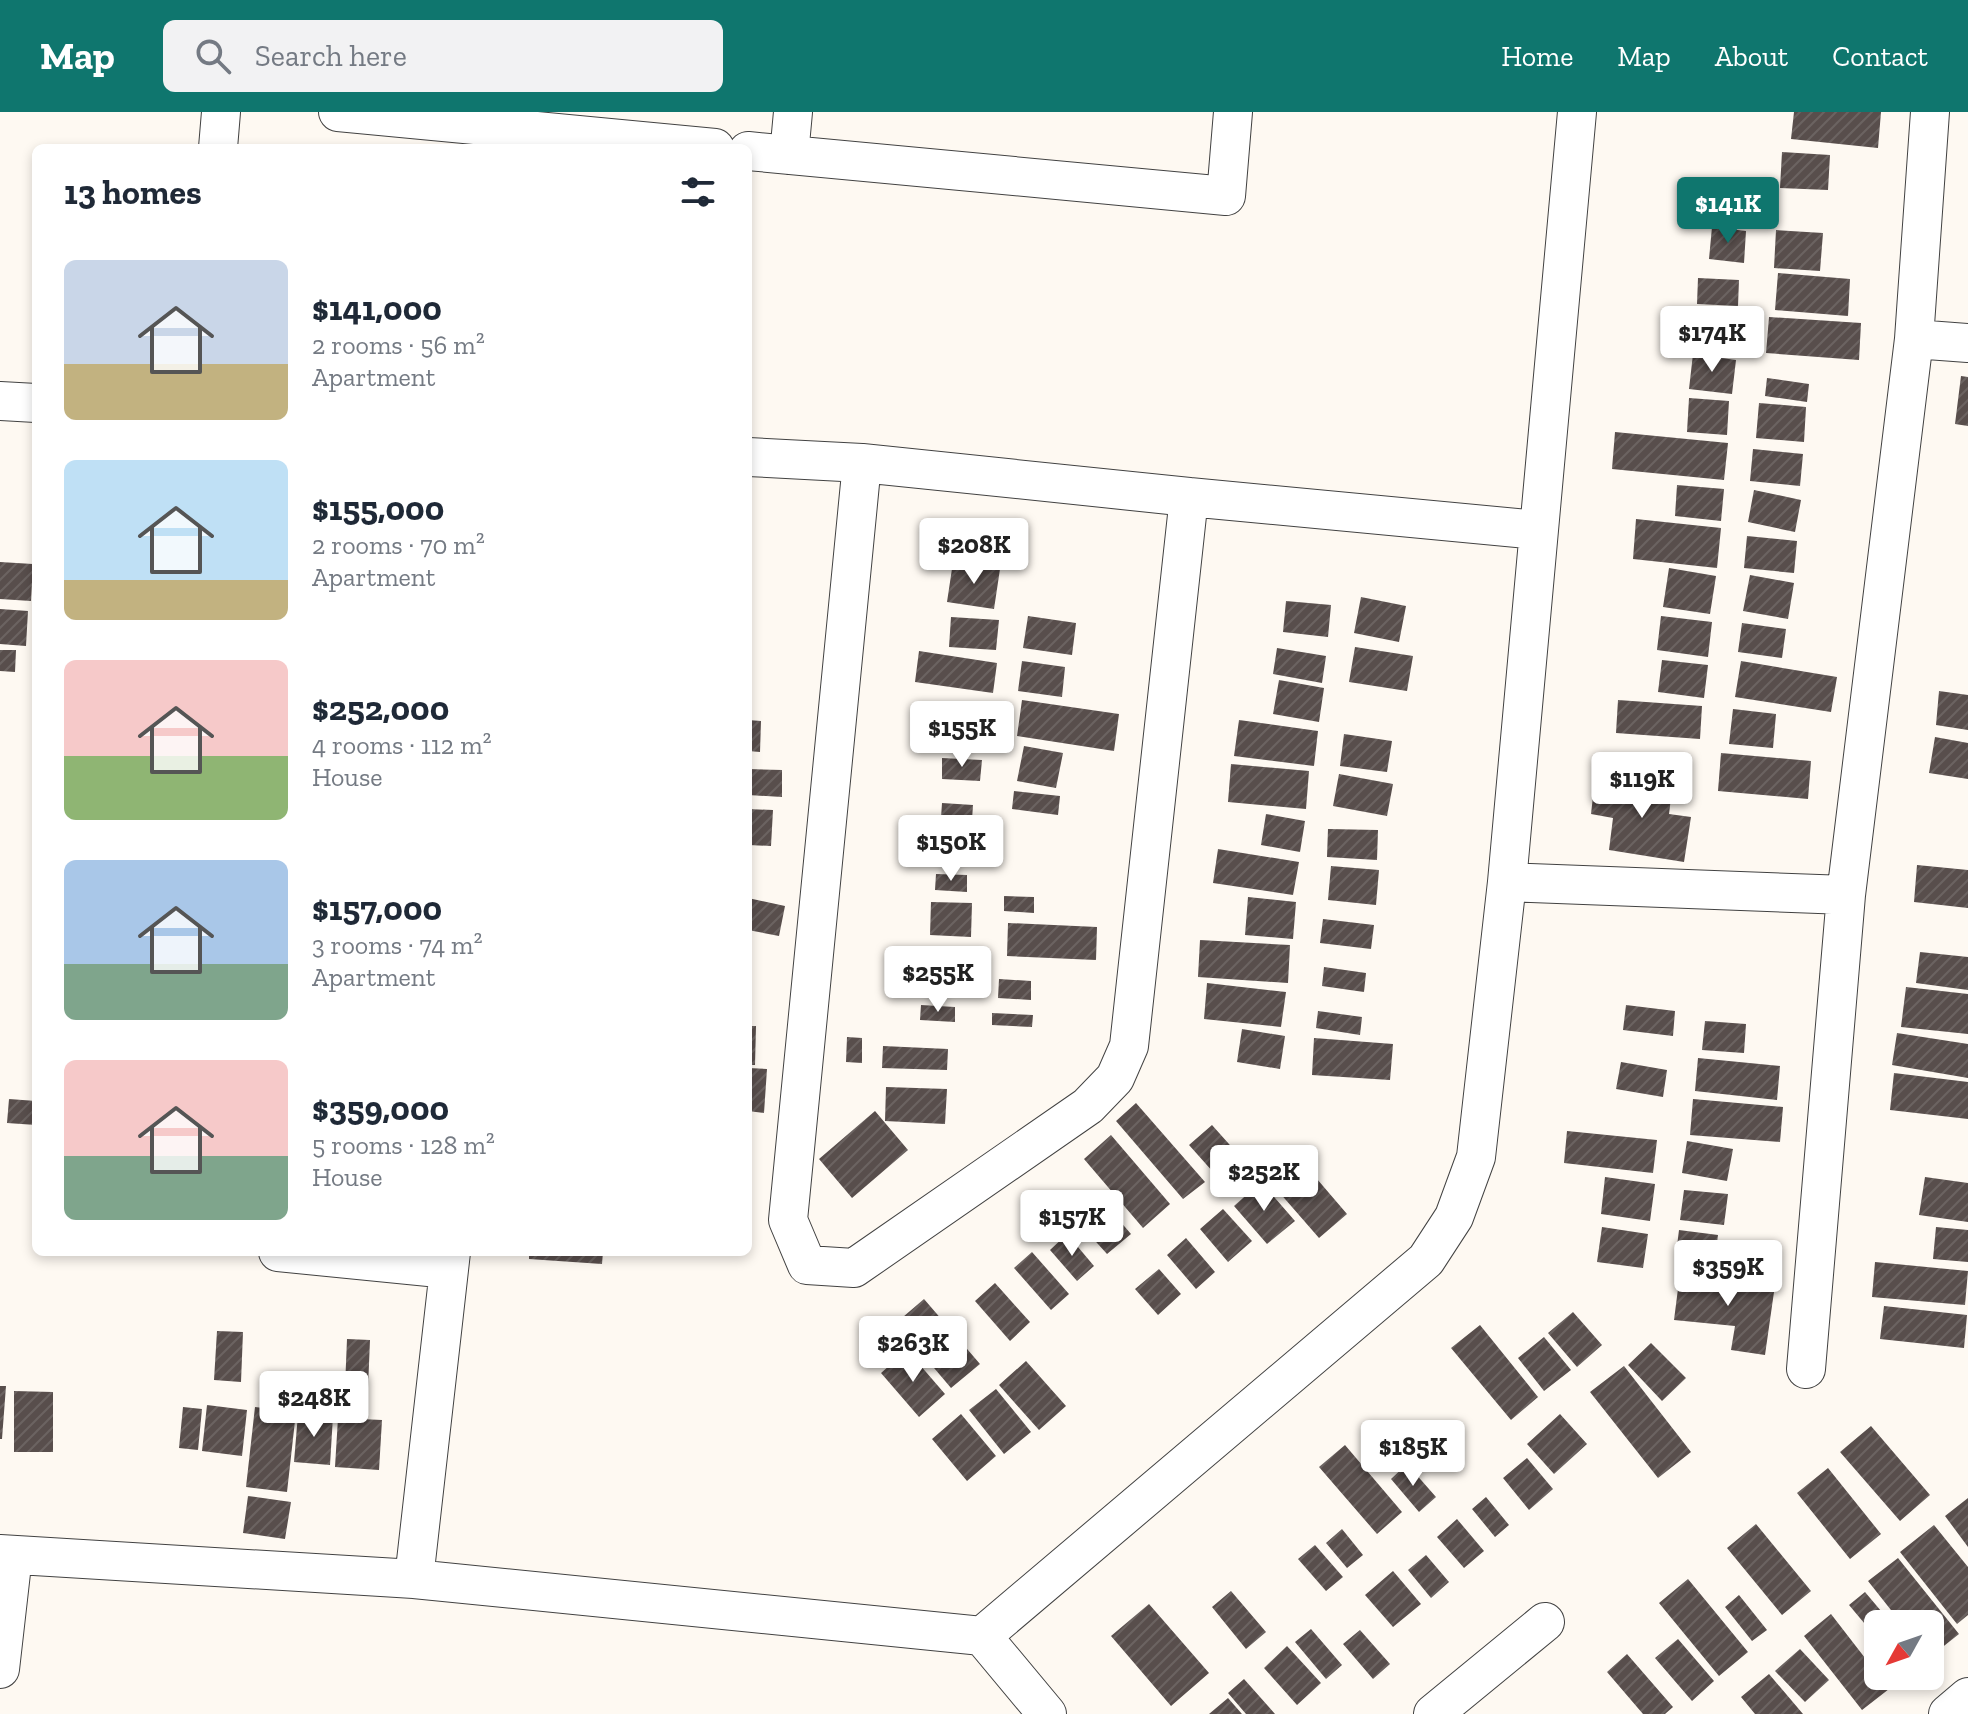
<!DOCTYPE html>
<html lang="en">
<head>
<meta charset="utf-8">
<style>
  :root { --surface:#fff; --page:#f2f2f3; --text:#1f2937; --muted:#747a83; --accent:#0f766e }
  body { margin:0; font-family:"Zilla Slab",serif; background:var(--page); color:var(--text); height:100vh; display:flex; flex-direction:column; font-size:30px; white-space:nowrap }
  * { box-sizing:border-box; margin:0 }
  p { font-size:26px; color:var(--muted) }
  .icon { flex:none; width:44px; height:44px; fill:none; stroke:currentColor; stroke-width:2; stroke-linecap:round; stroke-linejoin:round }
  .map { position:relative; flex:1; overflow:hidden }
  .drawer { position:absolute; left:32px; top:32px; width:720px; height:1112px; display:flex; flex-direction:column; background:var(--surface); border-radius:12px; box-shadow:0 4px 12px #0003 }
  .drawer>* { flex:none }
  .needle { width:52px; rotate:230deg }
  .fabs { position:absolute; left:1864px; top:1498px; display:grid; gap:16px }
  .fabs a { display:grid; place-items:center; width:80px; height:80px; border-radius:12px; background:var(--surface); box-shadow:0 4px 12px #0003; font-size:40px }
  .price { position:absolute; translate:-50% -68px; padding:0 18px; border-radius:8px; background:#fff; color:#222; font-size:26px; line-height:52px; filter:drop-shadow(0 2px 4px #0008) }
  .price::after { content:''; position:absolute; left:50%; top:48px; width:24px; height:18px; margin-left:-12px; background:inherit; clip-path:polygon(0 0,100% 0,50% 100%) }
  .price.on { background:var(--accent); color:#fff }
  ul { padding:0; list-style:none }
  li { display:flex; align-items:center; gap:24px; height:200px; padding:0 32px }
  li span { display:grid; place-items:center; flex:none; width:224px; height:160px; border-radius:12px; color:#555 }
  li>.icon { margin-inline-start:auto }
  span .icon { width:96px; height:96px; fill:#fffc; stroke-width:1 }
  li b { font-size:34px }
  h2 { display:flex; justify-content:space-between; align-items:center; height:96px; padding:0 32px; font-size:34px }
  header { display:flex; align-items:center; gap:48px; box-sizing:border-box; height:112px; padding:0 40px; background:var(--accent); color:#fff }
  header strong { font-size:38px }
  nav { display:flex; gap:44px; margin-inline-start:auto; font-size:28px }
  .search { width:560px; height:72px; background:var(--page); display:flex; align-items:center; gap:20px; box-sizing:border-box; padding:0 28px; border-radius:12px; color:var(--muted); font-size:30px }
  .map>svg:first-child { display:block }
  .building { fill:url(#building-hatch) }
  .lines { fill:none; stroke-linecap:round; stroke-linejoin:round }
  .street-casing { stroke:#424242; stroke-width:40 }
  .street { stroke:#fff; stroke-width:38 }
</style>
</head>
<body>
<header>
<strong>Map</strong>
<div class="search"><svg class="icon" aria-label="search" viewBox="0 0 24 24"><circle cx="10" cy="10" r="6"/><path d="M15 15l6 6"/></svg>Search here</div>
<nav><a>Home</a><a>Map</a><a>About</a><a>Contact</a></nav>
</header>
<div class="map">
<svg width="1968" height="1602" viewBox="0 0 1968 1602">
  <defs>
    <pattern id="building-hatch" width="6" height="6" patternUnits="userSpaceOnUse" patternTransform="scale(2)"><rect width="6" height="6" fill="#584e4c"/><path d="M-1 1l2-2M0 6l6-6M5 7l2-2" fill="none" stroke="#6b6361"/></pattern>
  </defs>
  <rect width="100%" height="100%" fill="#fef9f2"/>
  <path class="building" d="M1794,0H1881L1878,36L1791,27Z
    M1782,40L1830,43L1828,78L1780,76Z
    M1712,115L1746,119L1744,151L1709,147Z
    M1776,118L1823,121L1820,159L1774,156Z
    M1778,161L1850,167L1848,204L1775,198Z
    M1698,166L1739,168L1738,194L1697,192Z
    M1691,196L1743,203L1738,239L1686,231Z
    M1769,205L1861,211L1859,248L1766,241Z
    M1693,242L1736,248L1732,282L1689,277Z
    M1961,264L1968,265V314L1955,312Z
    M1767,266L1809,272L1807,290L1765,284Z
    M1689,286L1729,289L1727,323L1687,320Z
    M1759,291L1806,295L1804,330L1756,326Z
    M1615,320L1728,331L1724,368L1612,357Z
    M1753,337L1803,342L1800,374L1750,369Z
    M1677,373L1724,377L1721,409L1675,404Z
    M1754,378L1801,388L1795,420L1748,410Z
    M1636,407L1721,416L1717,456L1633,447Z
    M1747,424L1797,429L1794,461L1744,456Z
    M0,450L33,452L31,489L0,487Z
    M953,450L1000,457L994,497L947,490Z
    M1669,456L1716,464L1710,502L1663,495Z
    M1750,463L1794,471L1788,507L1743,499Z
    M1361,485L1406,494L1399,530L1354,521Z
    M1286,489L1331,493L1328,525L1283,520Z
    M0,497L28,499L26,534L0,532Z
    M1028,504L1076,511L1072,543L1023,536Z
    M1661,504L1712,510L1708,545L1657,538Z
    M951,505L999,508L996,538L949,535Z
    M1742,511L1786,517L1782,546L1738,540Z
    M1355,535L1413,544L1407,579L1349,570Z
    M1277,536L1326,544L1322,571L1273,562Z
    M0,538H16L15,560L0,559Z
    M919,539L997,551L993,581L915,570Z
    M1662,548L1708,553L1704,586L1658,580Z
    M1022,549L1065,555L1062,585L1018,579Z
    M1741,549L1837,565L1831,600L1735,585Z
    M1279,568L1324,576L1319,610L1273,602Z
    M1939,579L1968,583V618L1936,613Z
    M1022,588L1119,602L1114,639L1017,624Z
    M1618,588L1702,594L1700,627L1616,621Z
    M947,592L992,597L989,625L944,620Z
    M1733,597L1776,602L1773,636L1729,632Z
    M748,608L761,609L760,640L748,639Z
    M1239,608L1318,619L1314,654L1234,644Z
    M1344,622L1392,629L1387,660L1340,654Z
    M1935,625L1968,631V667L1929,661Z
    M1024,634L1063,641L1056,676L1017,669Z
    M1721,641L1811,649L1808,687L1718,679Z
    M942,646L982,648L980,669L942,667Z
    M1231,652L1309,659L1306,697L1228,690Z
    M748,657L782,658V685L748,683Z
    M1339,662L1393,672L1387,704L1333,694Z
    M1595,667L1672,678L1669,702L1691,705L1684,750L1609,738L1613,706L1591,702Z
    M1014,679L1060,684L1058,703L1012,697Z
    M942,691L973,693L972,708L941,706Z
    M748,697L773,698L771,734L748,733Z
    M1266,702L1305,709L1300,740L1261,733Z
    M1328,717L1378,718L1377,748L1327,745Z
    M934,727L975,729L974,749L933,747Z
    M1218,737L1299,750L1293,783L1213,771Z
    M1917,753L1968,758V796L1914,790Z
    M1331,754L1379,758L1376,793L1328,788Z
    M936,762L967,763V780L935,778Z
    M1004,784L1034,785V801L1004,799Z
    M1248,785L1296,790L1293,827L1245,823Z
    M748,786L785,794L779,824L748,818Z
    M931,790L972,791L971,825L930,823Z
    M1323,807L1374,813L1371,837L1320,831Z
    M1008,811L1097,815L1096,848L1007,844Z
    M1200,828L1290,833L1288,871L1198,865Z
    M1920,840L1968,845V878L1916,871Z
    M1324,855L1366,861L1364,880L1322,874Z
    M926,859L960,861L959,881L925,880Z
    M999,867L1031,869V888L998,886Z
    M1207,871L1286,880L1281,915L1204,907Z
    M1906,875L1968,882V922L1901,915Z
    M921,893L955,895V910L920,908Z
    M1626,893L1675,899L1673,924L1623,918Z
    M1318,899L1362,905L1360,923L1316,916Z
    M992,901L1033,903L1032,915L992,913Z
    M1705,909L1746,912L1744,941L1702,938Z
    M748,914H756L755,953H748Z
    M1242,917L1285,924L1280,957L1237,950Z
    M1897,921L1968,932V966L1892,953Z
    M847,925L862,926V951L846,950Z
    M1314,926L1393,932L1390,968L1312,963Z
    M883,934L948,937L947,958L882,956Z
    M1698,946L1780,954L1777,988L1695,979Z
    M1621,950L1667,958L1663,985L1616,977Z
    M748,956L767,957L764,1001L748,999Z
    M1894,961L1968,970V1007L1890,998Z
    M886,975L947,977L945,1012L885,1009Z
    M9,987L36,989V1013L7,1011Z
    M1693,987L1783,995L1780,1030L1690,1023Z
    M1136,991L1205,1070L1183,1087L1116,1009Z
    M875,999L908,1038L852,1086L819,1047Z
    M1212,1013L1237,1041L1214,1061L1189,1033Z
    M1567,1019L1657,1028L1653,1061L1564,1051Z
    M1111,1023L1170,1092L1143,1116L1084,1047Z
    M1687,1029L1733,1037L1727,1069L1682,1061Z
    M1293,1039L1347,1102L1319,1126L1264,1063Z
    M1605,1065L1655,1072L1650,1109L1601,1102Z
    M1925,1065L1968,1071V1110L1919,1103Z
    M1261,1070L1295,1109L1267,1132L1234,1094Z
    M1684,1078L1728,1082L1724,1113L1680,1108Z
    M1223,1097L1252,1129L1228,1150L1200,1117Z
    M1112,1100L1131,1122L1107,1142L1088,1121Z
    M1602,1115L1648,1122L1643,1156L1597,1150Z
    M1936,1115L1968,1118V1150L1933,1147Z
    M1679,1118L1718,1123L1714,1154L1675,1150Z
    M1067,1122L1094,1154L1077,1169L1050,1138Z
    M1186,1126L1215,1160L1196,1177L1167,1143Z
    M529,1140H603L602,1152L529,1147Z
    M1032,1140L1069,1182L1051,1198L1014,1156Z
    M1875,1150L1968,1159L1965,1193L1872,1185Z
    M1159,1157L1181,1182L1158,1203L1135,1177Z
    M1680,1161L1775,1173L1765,1243L1731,1238L1735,1214L1674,1208Z
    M995,1171L1030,1210L1010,1229L975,1189Z
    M924,1187L980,1252L951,1276L896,1211Z
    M1884,1194L1967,1203L1964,1236L1880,1227Z
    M1573,1200L1602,1233L1577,1255L1548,1221Z
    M1480,1213L1538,1285L1511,1308L1451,1236Z
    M217,1219L243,1220L241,1270L214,1268Z
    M1544,1225L1571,1258L1544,1279L1518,1246Z
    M347,1227L370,1228L368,1276L345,1275Z
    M1651,1231L1686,1266L1662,1289L1628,1253Z
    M907,1238L945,1282L919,1305L881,1261Z
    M1026,1249L1066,1294L1039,1318L999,1273Z
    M1624,1254L1691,1340L1658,1366L1590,1280Z
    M0,1274H6L2,1327H0Z
    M996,1277L1031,1320L1004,1342L969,1298Z
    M14,1279L53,1280V1340H14Z
    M207,1293L247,1298L242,1344L202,1339Z
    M183,1295L202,1297L198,1338L179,1336Z
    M255,1295L296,1300L287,1380L246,1375Z
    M298,1302L333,1304L330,1353L294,1350Z
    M961,1302L996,1344L967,1369L932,1327Z
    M1560,1302L1587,1332L1554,1362L1527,1332Z
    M338,1306L382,1308L379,1358L335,1355Z
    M1871,1314L1930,1383L1900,1409L1840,1340Z
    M1345,1333L1402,1400L1377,1422L1319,1355Z
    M1527,1346L1553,1377L1529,1398L1503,1366Z
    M1407,1352L1436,1385L1419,1400L1391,1367Z
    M1828,1356L1881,1422L1850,1447L1797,1381Z
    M248,1384L291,1390L285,1427L243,1421Z
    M1486,1385L1509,1413L1495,1425L1472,1397Z
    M1968,1386V1435L1945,1404Z
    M1457,1407L1484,1439L1464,1456L1437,1425Z
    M1756,1412L1811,1479L1782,1503L1727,1436Z
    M1934,1413L1968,1455V1503L1957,1512L1900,1440Z
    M1342,1417L1363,1443L1347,1456L1326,1431Z
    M1315,1433L1343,1465L1326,1479L1298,1447Z
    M1426,1443L1449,1470L1431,1486L1408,1458Z
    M1898,1446L1959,1522L1930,1545V1512H1902L1868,1469Z
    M1393,1459L1421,1492L1393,1515L1365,1483Z
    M1688,1467L1748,1540L1719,1564L1659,1491Z
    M1231,1479L1266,1520L1246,1537L1212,1495Z
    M1865,1480L1892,1512H1878V1522L1875,1524L1849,1493Z
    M1739,1483L1767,1518L1752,1529L1725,1495Z
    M1149,1492L1209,1561L1171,1594L1111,1524Z
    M1831,1502L1889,1577L1862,1598L1804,1524Z
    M1311,1517L1342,1553L1326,1567L1295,1530Z
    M1360,1518L1390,1552L1373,1567L1343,1532Z
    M1678,1527L1714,1569L1692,1589L1655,1546Z
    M1287,1534L1321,1571L1297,1593L1264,1556Z
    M1800,1537L1829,1568L1805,1590L1775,1559Z
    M1627,1542L1673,1595L1665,1602H1643L1607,1560Z
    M1769,1562L1803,1602H1755L1741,1585Z
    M1244,1567L1275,1602H1246L1228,1581Z
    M1228,1586L1242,1602H1209Z"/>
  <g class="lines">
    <defs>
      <path id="street" d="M338,0L715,36
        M218,36L221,0
        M748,39L1226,84L1233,0
        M789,43L793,0
        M1914,227L1968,231
        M0,289L36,291
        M748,345L862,351L1189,385L1538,418
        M862,351L788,1108L807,1153L854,1156L1088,994L1115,966L1129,934L1189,385
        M1507,770L1846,783
        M278,1140L449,1157
        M1806,1257L1846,783L1914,227L1930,0
        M0,1442L414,1467L982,1524L1047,1602
        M414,1467L451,1140
        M982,1524L1426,1148L1454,1105L1476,1045L1507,770L1577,0
        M0,1557L13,1443
        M1433,1602L1545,1510
        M1948,1602L1968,1585"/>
    </defs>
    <use href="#street" class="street-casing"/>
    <use href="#street" class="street"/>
  </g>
</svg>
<div class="fabs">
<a><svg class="needle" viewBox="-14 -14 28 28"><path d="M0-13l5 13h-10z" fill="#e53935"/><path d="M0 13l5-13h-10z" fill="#747a83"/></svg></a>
</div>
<b class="price on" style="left:1728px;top:133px">$141K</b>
<b class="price" style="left:1712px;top:262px">$174K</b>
<b class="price" style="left:974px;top:474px">$208K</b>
<b class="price" style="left:962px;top:657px">$155K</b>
<b class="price" style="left:1642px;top:708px">$119K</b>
<b class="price" style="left:951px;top:771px">$150K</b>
<b class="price" style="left:938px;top:902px">$255K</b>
<b class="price" style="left:1264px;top:1101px">$252K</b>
<b class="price" style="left:1072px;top:1146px">$157K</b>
<b class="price" style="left:1728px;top:1196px">$359K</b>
<b class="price" style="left:913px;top:1272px">$263K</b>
<b class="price" style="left:314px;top:1327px">$248K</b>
<b class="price" style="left:1413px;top:1376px">$185K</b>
<section class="drawer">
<h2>13 homes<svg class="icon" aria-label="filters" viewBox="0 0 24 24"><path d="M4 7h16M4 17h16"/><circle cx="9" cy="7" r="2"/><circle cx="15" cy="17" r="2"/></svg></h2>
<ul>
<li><span style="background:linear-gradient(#c9d6e8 65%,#c2b280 0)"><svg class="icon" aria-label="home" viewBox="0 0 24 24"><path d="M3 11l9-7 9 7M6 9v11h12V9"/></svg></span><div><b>$141,000</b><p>2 rooms · 56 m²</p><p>Apartment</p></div></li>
<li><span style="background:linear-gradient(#bfe0f5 75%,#c2b280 0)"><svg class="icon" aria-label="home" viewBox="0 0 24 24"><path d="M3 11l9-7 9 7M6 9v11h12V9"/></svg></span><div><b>$155,000</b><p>2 rooms · 70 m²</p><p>Apartment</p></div></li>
<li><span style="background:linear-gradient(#f6c9c9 60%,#8fb573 0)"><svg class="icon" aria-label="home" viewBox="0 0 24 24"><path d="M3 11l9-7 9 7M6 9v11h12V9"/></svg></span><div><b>$252,000</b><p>4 rooms · 112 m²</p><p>House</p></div></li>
<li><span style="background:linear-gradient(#a9c7e8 65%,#7fa58c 0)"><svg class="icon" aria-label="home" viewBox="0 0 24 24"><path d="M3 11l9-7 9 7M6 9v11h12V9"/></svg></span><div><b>$157,000</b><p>3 rooms · 74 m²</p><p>Apartment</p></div></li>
<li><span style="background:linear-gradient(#f6c9c9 60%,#7fa58c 0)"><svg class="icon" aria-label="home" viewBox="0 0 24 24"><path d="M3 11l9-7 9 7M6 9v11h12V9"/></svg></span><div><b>$359,000</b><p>5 rooms · 128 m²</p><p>House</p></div></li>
</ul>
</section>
</div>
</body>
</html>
